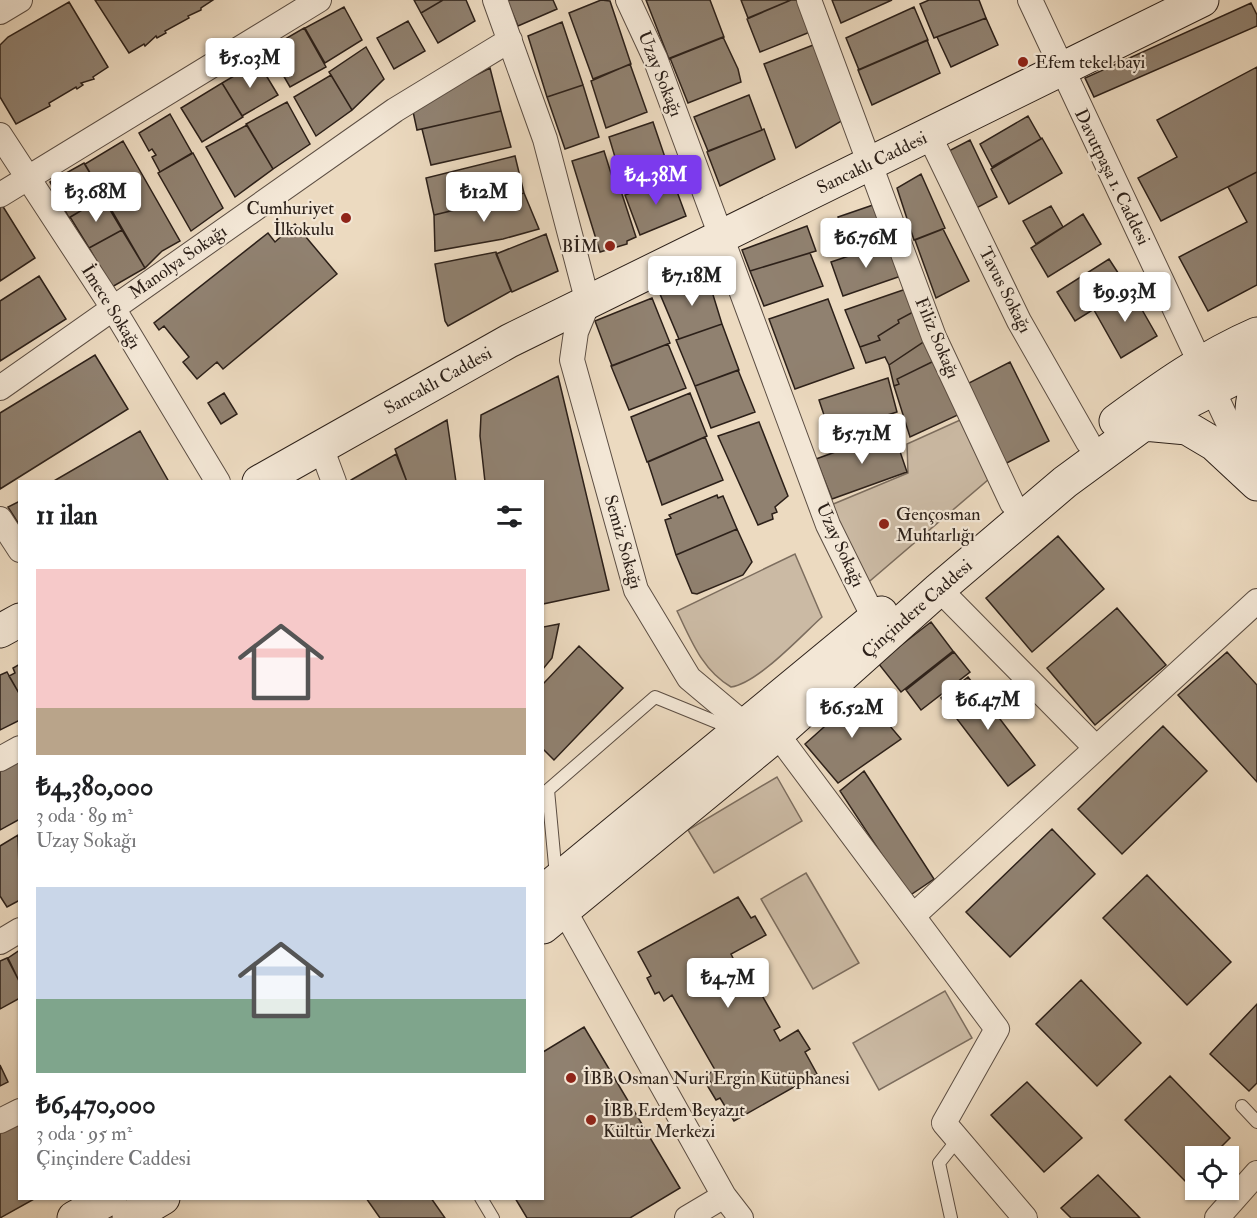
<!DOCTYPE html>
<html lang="tr">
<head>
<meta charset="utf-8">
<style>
  :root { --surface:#fff; --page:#f6f6f6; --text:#202124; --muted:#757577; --accent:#7c3aed }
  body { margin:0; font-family:"IM FELL Double Pica",serif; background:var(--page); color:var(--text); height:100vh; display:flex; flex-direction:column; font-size:22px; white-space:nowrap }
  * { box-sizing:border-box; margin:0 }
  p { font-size:20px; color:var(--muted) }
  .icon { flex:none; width:33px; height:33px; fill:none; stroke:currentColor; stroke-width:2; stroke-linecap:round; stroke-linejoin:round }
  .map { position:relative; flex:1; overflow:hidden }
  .drawer { position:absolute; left:18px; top:480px; width:526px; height:720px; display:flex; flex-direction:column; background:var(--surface); border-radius:0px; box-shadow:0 2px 4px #0004 }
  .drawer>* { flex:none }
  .fabs { position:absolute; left:1185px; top:1146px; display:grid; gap:12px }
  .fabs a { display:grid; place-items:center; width:54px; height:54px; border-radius:0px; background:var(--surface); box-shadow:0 2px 4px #0004; font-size:30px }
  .price { position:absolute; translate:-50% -51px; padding:0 14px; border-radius:6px; background:#fff; color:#222; font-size:20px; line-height:39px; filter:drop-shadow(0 2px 3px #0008) }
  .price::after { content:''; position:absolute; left:50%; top:36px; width:18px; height:14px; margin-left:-9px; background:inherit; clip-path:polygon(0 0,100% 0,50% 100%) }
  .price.on { background:var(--accent); color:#fff }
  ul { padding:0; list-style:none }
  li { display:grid; align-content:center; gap:12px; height:318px; padding:0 18px }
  li span { display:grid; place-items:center; height:186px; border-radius:0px; color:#555 }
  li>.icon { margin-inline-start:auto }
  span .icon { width:108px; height:108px; fill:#fffc; stroke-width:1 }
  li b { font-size:26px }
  h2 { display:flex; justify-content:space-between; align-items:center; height:72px; padding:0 18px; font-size:26px }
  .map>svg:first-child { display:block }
  .green { fill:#cbbaa4; stroke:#7c6d5e; stroke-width:1.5 }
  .building { fill:#908170; stroke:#2c2019; stroke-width:1.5 }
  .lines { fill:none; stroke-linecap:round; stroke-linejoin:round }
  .lane-casing { stroke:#5c4e43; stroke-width:14 }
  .street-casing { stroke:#5c4e43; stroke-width:26 }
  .secondary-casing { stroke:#2c2019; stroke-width:35 }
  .lane { stroke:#f3e7d6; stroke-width:12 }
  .street { stroke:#f3e7d6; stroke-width:24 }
  .secondary { stroke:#f3e7d6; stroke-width:33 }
  .poi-dot { fill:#8f2418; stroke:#f3e7d6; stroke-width:2 }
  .labels { text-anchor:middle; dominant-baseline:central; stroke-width:4.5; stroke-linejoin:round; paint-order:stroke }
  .poi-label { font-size:18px; fill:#2c2019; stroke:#f3e7d6; text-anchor:start }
  .street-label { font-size:18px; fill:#2c2019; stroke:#f3e7d6 }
</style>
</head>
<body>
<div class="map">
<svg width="1257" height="1218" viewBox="0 0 1257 1218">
  <rect width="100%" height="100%" fill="#ecdac0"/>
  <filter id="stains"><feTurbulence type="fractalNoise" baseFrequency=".00333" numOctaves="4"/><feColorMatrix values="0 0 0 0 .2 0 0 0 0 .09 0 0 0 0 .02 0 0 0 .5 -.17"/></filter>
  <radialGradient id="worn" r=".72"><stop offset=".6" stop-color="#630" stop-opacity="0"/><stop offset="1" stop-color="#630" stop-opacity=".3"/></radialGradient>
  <path class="green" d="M969,416L996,473L864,586L831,505L908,473L907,444Z
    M795,554L822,617C801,636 758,683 731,687C702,670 691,640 677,611Z
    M777,777L802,821L714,873L688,830Z
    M806,873L859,963L813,989L761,899Z
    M945,991L972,1038L879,1090L853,1043Z"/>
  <path class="building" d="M95,0H213L201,8V10L188,16L189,18L165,31L166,33L157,38L156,36L145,46L144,44L129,53Z
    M414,0H443L421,13Z
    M443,0H466L475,21L438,43L421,13Z
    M507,0H553L557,9L518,26Z
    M601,0L610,1L631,64L593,79L569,13Z
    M646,0H710L724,37L669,59Z
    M741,0H791L748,18Z
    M791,0H804L815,30L760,52L747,19Z
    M832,0H892L841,23Z
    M929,0H979L986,18L934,38L920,4Z
    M69,2L108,67L93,77L94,79L81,83L83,85L77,89L76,87L49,103L50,106L16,124L0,97V45L8,37Z
    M1251,3L1257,15V26L1094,97L1085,78Z
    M344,7L362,40L325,63L305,28Z
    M914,7L928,40L859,70L846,38Z
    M986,18L998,45L951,67L937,37Z
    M408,21L425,51L394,69L377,38Z
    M562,22L583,85L547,97L528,36Z
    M304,28L326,67L290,87L268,49Z
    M723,37L738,69L741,82L688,103L670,58Z
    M927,40L940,73L872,105L858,70Z
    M821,42L850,116L796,148L764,64Z
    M366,47L384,79L352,110L329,72Z
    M258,62L278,95L242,116L222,83Z
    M630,64L647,112L606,128L591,81Z
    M1257,67V172L1161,221L1138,178L1177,157L1157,120Z
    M490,68L501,111L417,130L412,107Z
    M331,75L352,110L316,136L294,97Z
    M222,83L243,117L202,142L181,108Z
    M583,85L599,137L565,149L547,97Z
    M749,95L762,130L708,151L694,117Z
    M287,102L310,144L273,169L246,124Z
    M501,111L511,147L431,165L422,129Z
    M170,114L192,153L160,172L152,157L156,155L152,149L149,151L139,133Z
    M1028,116L1041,139L992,167L980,144Z
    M653,122L672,178L626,194L609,137Z
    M247,125L273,169L235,197L206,147Z
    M764,129L775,159L720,186L707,152Z
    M1042,138L1062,173L1009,204L991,169Z
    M970,140L997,197L969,212L941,155Z
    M123,141L180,241L162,251L145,268L85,164Z
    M604,151L615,186L619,185L636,237L627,241V244L600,252L572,161Z
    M193,153L223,208L191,231L158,173Z
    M515,156L524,193L434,215L426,178Z
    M84,163L104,197L69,218L50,182Z
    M1257,172V285L1208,311L1179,257L1247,222L1228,187Z
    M921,174L945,228L914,240L897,188Z
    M672,178L686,216L640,235L625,195Z
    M524,193L539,229L503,239L435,251L434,215Z
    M103,198L122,230L89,248L70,217Z
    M2,205L35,258L0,281V206Z
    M873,205L880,224L845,235L838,217Z
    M1051,206L1063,227L1036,244L1023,221Z
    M1083,214L1101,244L1048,277L1031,248Z
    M295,224L337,274L223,369L217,362L197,379L183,362L189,357L164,326L159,330L154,323L268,233L275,242Z
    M807,226L816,251L750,271L742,250Z
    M943,229L969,281L936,298L915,240Z
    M122,230L145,268L112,287L89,248Z
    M546,234L558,271L512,292L496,254Z
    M890,242L901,276L843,296L831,262Z
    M496,252L511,291L448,326L445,321L435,264Z
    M810,253L823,286L764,306L750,271Z
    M1109,259L1128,288L1075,321L1057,292Z
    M706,272L722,324L679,339L660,294Z
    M39,276L66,319L0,361V301Z
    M1129,287L1157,336L1121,358L1094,310Z
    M906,289L915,311L898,320L899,323L878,336L880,340L860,347L845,310Z
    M652,298L670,343L612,366L595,321Z
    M828,299L854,368L795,389L769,319Z
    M915,311L928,339L889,365L885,357L866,363L860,347L880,340L878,336L899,323L898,320Z
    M722,324L739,370L695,386L676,340Z
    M928,339L936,360L897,379L899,384L894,386L889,365Z
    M668,344L686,388L629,410L611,366Z
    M95,355L128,409L0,489V413Z
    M936,360L960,414L910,437L894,386L899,384L897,379Z
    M1010,362L1049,441L1003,465L965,385Z
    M738,370L755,412L711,428L695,386Z
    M558,376L609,590L543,604V482H485L480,436L481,415Z
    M888,378L897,412L830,433L819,400Z
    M224,393L237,414L221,424L208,403Z
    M690,393L707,436L647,462L631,417Z
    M447,420L456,482H407L395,449Z
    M759,422L788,496L775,507L777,512L772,514L773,519L758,525L718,436Z
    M140,431L169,482H52Z
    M893,431L907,472L832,499L816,459Z
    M705,437L723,480L662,505L648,462Z
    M396,454L407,482H351V480Z
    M717,495L718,498L723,496L737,529L676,555L665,520L671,518L669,515Z
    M20,501V526L8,507Z
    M737,529L752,562L743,575L697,594L692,593L676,555Z
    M1058,536L1104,589L1032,652L986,598Z
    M1117,608L1166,665L1095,725L1047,668Z
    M931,622L953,651L901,692L878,663Z
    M559,624L552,658L543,669V627Z
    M579,646L623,688L554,760L543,749V684Z
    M954,652L970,672L921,710L906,690Z
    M1227,652L1257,685V782L1178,695Z
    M20,664V695L9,676L15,673L13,668Z
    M7,672L20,695V720L0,730V675Z
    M968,677L1035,765L1008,786L941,698Z
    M862,693L901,739L838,783L805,744Z
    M1163,726L1207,771L1122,854L1078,809Z
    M20,755V819L0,830V765Z
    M864,771L934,879L909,896L840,791Z
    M1052,829L1095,874L1010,957L966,912Z
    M18,835L20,900L7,907L0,896V846Z
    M1147,875L1231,962L1187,1005L1103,918Z
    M738,897L751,918L755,916L766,935L731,954L737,966L743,962L780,1027L774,1030L780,1041L798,1030L810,1049L805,1052L817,1074L734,1121L720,1098L716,1100L707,1085L711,1083L706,1075L715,1070L672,995L664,1001L659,992L655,994L647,978L651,976L638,952Z
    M20,950V983L8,958Z
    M7,958L20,983V998L0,1009V961Z
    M1081,980L1141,1043L1097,1086L1036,1024Z
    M1257,1004V1083L1249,1091L1210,1054Z
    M584,1027L680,1188L630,1218H527L515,1198H543V1052Z
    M0,1065L8,1082L0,1086Z
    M1170,1076L1230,1138L1212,1156H1196V1172L1186,1182L1125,1120Z
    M1027,1082L1082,1138L1044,1172L991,1115Z
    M20,1118V1198H36L0,1218V1129Z
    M1098,1175L1140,1218H1071L1061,1208Z
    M366,1198H431L445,1218H380Z"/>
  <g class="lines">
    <defs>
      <path id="lane" d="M556,876L548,790L655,697L736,730
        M1242,1106L1257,1122
        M481,1198L493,1218
        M951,1218L939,1163L958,1139"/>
      <path id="street" d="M495,0L545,139L588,303L576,332L572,360L636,590L689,678L745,725
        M628,0L655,58L828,525L874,618
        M809,0L934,337L1012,503
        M1030,0L1248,465
        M0,12L20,0
        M0,135L113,308L218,482
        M929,135L1019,321L1088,442
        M0,195L319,0
        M0,388L395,110L510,40
        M321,447L334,482
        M0,519L20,550
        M939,589L1096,748
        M777,734L997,1029L944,1123L1025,1218
        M0,759L20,748
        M564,910L724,1196L741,1218
        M913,916L1257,601
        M0,942L20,930
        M0,1121L20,1111
        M687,1218L724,1196
        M1217,1218L1257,1173"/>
      <path id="secondary" d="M1257,382C1247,417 1252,448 1257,483
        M1116,421C1161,388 1206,356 1257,334
        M1144,424L1187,428L1214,444L1257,484
        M259,482L509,341L1202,0
        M0,631L20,620
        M543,892L881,613
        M543,927L768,742L939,589L1065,482L1144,424L1257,367
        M74,1218L110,1198
        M129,1218L163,1198"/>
    </defs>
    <use href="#lane" class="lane-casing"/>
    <use href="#street" class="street-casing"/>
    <use href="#secondary" class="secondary-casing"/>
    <use href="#lane" class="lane"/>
    <use href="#street" class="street"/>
    <use href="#secondary" class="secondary"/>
  </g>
  <g class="poi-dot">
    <circle cx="1023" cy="62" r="6"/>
    <circle cx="346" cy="218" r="6"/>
    <circle cx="610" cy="246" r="6"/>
    <circle cx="884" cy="524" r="6"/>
    <circle cx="571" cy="1078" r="6"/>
    <circle cx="591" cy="1120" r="6"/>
  </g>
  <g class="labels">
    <g class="poi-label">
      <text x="1035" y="62">Efem tekel bayi</text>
      <text x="334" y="208" text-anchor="end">Cumhuriyet<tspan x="334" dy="21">İlkokulu</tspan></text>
      <text x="598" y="246" text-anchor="end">BİM</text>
      <text x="896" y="514">Gençosman<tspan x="896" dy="21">Muhtarlığı</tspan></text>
      <text x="583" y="1078">İBB Osman Nuri Ergin Kütüphanesi</text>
      <text x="603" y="1110">İBB Erdem Beyazıt<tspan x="603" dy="21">Kültür Merkezi</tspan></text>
    </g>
    <g class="street-label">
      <text transform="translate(660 74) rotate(68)">Uzay Sokağı</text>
      <text transform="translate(872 163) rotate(-26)">Sancaklı Caddesi</text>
      <text transform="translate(1112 177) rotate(64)">Davutpaşa 1. Caddesi</text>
      <text transform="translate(178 262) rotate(-35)">Manolya Sokağı</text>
      <text transform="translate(1005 290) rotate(63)">Tavus Sokağı</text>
      <text transform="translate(111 307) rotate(58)">İmece Sokağı</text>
      <text transform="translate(937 338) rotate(67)">Filiz Sokağı</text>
      <text transform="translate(438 381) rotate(-29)">Sancaklı Caddesi</text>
      <text transform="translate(623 542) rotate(74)">Semiz Sokağı</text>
      <text transform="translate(840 545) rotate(65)">Uzay Sokağı</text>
      <text transform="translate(917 609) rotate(-41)">Çinçindere Caddesi</text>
    </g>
  </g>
  <rect width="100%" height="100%" filter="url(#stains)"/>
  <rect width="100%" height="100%" fill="url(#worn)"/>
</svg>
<div class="fabs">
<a><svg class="icon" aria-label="locate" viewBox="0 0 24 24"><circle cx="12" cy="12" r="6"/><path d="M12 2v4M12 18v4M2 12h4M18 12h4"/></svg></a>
</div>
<b class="price" style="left:250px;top:89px">₺5.03M</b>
<b class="price on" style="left:656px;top:206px">₺4.38M</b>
<b class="price" style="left:96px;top:223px">₺3.68M</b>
<b class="price" style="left:484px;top:223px">₺12M</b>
<b class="price" style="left:866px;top:269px">₺6.76M</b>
<b class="price" style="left:692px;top:307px">₺7.18M</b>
<b class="price" style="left:1125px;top:323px">₺9.93M</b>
<b class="price" style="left:862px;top:465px">₺5.71M</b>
<b class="price" style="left:988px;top:731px">₺6.47M</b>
<b class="price" style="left:852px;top:739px">₺6.52M</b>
<b class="price" style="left:728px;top:1009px">₺4.7M</b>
<section class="drawer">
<h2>11 ilan<svg class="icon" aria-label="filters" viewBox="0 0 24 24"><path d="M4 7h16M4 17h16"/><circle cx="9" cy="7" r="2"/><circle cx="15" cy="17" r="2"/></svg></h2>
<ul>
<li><span style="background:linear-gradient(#f6c9c9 75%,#b9a48a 0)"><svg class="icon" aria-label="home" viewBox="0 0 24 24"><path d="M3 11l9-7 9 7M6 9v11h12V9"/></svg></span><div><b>₺4,380,000</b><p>3 oda · 89 m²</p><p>Uzay Sokağı</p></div></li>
<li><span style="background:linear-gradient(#c9d6e8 60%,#7fa58c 0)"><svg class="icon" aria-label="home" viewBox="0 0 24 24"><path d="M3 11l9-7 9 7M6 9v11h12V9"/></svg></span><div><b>₺6,470,000</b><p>3 oda · 95 m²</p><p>Çinçindere Caddesi</p></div></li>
</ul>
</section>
</div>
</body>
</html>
